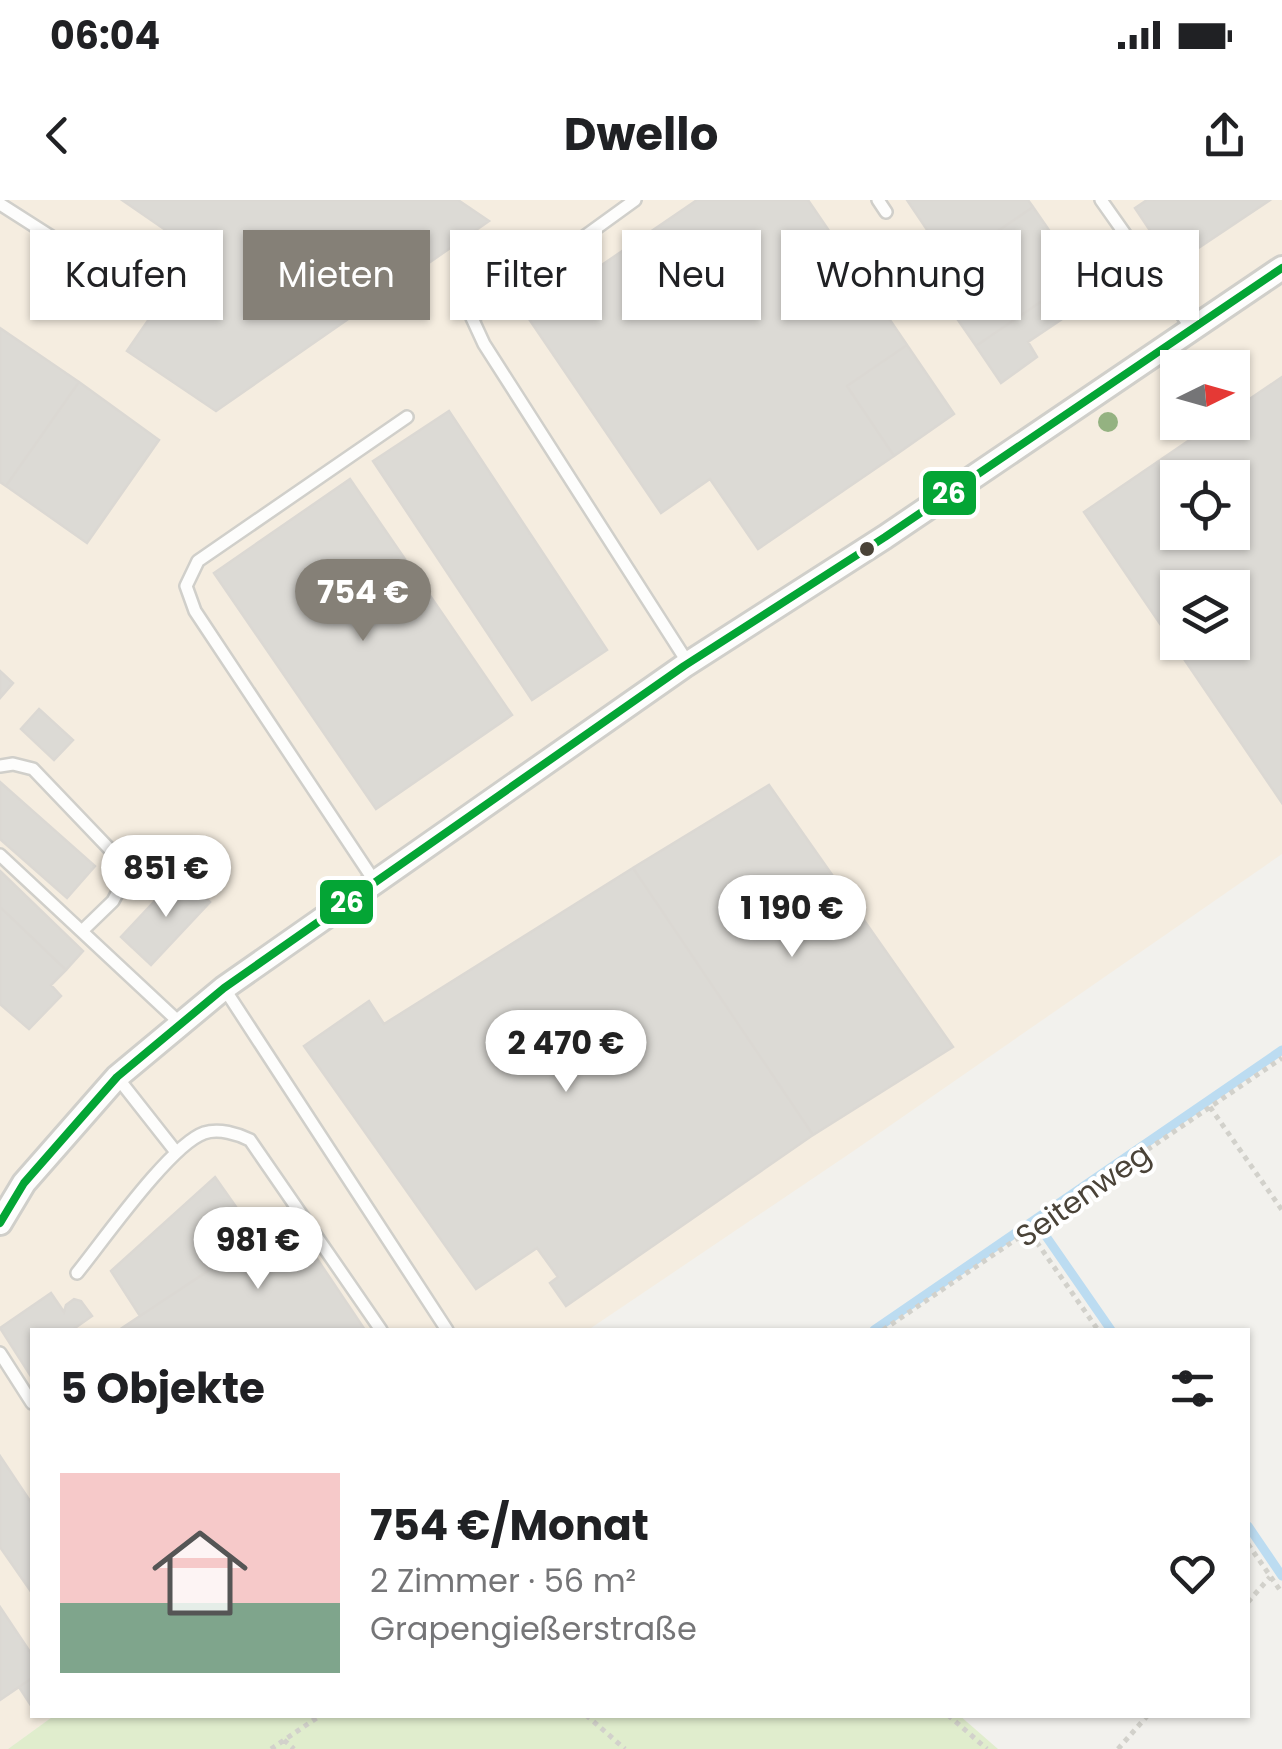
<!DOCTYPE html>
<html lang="de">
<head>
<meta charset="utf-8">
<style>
  :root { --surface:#fff; --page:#f2f2f2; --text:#202124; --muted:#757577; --accent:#858077 }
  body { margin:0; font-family:Poppins,sans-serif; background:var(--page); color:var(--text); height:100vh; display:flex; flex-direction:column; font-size:38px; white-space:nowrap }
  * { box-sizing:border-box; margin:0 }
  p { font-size:32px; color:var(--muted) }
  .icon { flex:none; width:55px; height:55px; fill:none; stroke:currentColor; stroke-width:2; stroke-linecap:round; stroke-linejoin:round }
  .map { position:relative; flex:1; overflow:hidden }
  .sheet { position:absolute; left:30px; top:1128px; width:1220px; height:390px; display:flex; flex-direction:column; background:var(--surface); border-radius:0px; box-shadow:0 2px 8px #0004 }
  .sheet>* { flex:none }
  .guide { position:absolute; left:30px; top:30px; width:1222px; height:90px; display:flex; gap:20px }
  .needle { width:65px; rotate:85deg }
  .fabs { position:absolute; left:1160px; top:150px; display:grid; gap:20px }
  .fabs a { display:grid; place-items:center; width:90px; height:90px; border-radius:0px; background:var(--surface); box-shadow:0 2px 8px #0004; font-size:50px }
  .price { position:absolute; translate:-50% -85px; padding:0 22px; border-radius:35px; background:#fff; color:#222; font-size:32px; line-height:65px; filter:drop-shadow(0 2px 5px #0008) }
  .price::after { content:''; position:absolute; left:50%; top:60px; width:30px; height:22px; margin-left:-15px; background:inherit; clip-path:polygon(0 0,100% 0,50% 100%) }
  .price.active { background:var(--accent); color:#fff }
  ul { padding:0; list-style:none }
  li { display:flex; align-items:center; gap:30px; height:250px; padding:0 30px }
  li span { display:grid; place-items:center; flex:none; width:280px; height:200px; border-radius:0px; color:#555 }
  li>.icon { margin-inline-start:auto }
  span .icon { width:120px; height:120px; fill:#fffc; stroke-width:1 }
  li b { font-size:42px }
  h2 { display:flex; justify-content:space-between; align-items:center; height:120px; padding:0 30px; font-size:42px }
  .chip { padding:0 35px; border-radius:0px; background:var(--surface); box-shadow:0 2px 8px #0004; font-size:35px; line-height:90px }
  .chip.active { background:var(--accent); color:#fff }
  .status { display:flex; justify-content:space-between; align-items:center; height:70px; padding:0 50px; background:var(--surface); direction:ltr }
  .status svg { height:28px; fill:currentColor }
  header { display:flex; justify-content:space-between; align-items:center; height:130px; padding:0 30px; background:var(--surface); font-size:45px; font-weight:700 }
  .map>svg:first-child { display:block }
  .commercial { fill:#f5ede0; fill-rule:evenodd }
  .green { fill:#e0edcd }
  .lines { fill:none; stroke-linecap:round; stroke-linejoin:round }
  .stream { stroke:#bcdcf1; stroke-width:9 }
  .building { fill:#dcdad5; stroke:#dbd8d3; stroke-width:2.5; fill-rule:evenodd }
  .lane-casing { stroke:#d0cfca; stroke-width:16 }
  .street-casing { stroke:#d0cfca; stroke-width:28 }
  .path { stroke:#d2d1cb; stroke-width:5; stroke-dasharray:5 5; stroke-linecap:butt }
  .lane { stroke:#fdfdfc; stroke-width:11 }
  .street { stroke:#fdfdfc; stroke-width:22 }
  .bus-1-casing { stroke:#fff; stroke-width:15 }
  .bus-1 { stroke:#04a535; stroke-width:8 }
  .tree { fill:#94b281 }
  .bus-dot { fill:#4a4338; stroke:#fff; stroke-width:4 }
  .labels { text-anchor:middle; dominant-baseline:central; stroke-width:8; stroke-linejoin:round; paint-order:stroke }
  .street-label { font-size:30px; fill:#4a4338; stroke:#fff }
  .line-badge { stroke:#fff; stroke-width:4 }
  .badge-label { font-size:28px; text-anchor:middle; font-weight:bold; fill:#fff }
</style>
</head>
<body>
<div class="status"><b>06:04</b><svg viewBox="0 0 49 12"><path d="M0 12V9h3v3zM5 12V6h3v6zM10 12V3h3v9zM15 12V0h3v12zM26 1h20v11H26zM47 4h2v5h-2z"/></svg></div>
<header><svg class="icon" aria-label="back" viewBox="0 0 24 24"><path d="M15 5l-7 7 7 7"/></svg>Dwello<svg class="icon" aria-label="share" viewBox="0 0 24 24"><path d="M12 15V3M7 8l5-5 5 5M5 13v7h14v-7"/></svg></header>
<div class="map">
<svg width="1282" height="1549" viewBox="0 0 1282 1549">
  <rect width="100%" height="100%" fill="#f2f1ed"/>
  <path class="commercial" d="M0,0H1282V654L852,952L588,1130H32V1515H55L8,1549H0ZM1178,168H1232V222H1178ZM1178,278H1232V332H1178ZM1178,388H1232V442H1178Z"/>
  <path class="green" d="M55,1515H959L998,1549H8Z"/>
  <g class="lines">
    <path class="stream" d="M1043,1032L1111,1130
      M874,1130L1282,850
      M1248,1326L1282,1376"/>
  </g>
  <path class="building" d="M122,0H458L489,21L216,211L127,151L196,51Z
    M697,0H808L907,145L847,186L894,256L758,349L710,279L661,313L527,116Z
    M907,0H1028L1033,7L950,64Z
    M1147,0H1270L1173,65L1135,8Z
    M1033,7L1080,75L976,146L929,78Z
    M1080,75L1095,97L1028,142L1037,157L1001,183L976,146Z
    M0,128L79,182L6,286L0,282Z
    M907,145L954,214L894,256L847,186Z
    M1282,177V603L1084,312L1216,222H1232V211ZM1178,278H1232V332H1178ZM1178,388H1232V442H1178Z
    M79,182L159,240L87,343L6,286Z
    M449,211L607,450L532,500L373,261Z
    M350,279L512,515L376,609L214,373Z
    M0,471L13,483L0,498Z
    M39,509L73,540L54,560L21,529Z
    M0,582L95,666L67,698L0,639Z
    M769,585L953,847L813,935L633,668Z
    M633,668L813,935L566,1106L550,1083L558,1077L537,1048L476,1089L304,846L369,801L384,824Z
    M0,671L83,751L66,770L0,707Z
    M180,674L210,702L151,765L121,737Z
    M0,707L66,770L51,785L61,796L29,829L0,804Z
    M215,977L258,1038L140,1116L111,1071Z
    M289,1017L365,1130H119L140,1116Z
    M51,1093L64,1112L66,1105L74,1099L81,1101L92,1116L75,1128L76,1130H32V1178L0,1128Z
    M0,1256L32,1304V1393L0,1347Z
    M0,1407L32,1455V1478L0,1500Z
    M32,1478V1507L19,1487Z"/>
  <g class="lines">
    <defs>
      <path id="lane" d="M635,0L472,118L484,144L688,463
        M878,0L886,12
        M1101,0L1192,129
        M0,4L141,94
        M0,566L13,564L33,569L121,661L123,682L113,701L82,731
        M0,655L181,824
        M375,682L195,411L186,386L198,361L407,217
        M224,788L447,1130
        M117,877L176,952
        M77,1073C103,1041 170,945 204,933C219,928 238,934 250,940L381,1130
        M0,1153L32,1203"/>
      <path id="street" d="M0,1023L24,983L117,877L224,788L684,466L885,337L1282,68"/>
    </defs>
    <use href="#lane" class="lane-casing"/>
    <use href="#street" class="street-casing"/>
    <path class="path" d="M1210,907L1282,1010
      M1031,1034L1098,1130
      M883,1130L1282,858
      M1248,1344L1282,1393
      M1248,1402L1270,1377
      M586,1515L625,1549
      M948,1515L987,1549
      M284,1540L294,1549
      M271,1549L321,1515
      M1118,1549L1148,1515"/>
    <use href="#lane" class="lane"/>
    <use href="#street" class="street"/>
    <defs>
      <path id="bus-1" d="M0,1023L24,983L117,877L224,788L684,466L885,337L1282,68"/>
    </defs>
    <use href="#bus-1" class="bus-1-casing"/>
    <use href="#bus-1" class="bus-1"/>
  </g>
  <circle class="tree" cx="1108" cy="222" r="10"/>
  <circle class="bus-dot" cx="867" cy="349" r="9"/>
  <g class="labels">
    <g class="street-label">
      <text transform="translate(1083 995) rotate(-35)">Seitenweg</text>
    </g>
  </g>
  <g class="line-badge">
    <rect x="921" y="269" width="57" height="48" rx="10" fill="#04a535"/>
    <rect x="318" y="678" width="57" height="48" rx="10" fill="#04a535"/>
  </g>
  <g class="badge-label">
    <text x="949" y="303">26</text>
    <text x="347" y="712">26</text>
  </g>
</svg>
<div class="fabs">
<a><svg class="needle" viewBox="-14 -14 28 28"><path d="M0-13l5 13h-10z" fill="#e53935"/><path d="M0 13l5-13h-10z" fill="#757577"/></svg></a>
<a><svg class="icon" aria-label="locate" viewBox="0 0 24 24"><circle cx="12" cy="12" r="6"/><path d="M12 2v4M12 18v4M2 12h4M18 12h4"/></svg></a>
<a><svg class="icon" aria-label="layers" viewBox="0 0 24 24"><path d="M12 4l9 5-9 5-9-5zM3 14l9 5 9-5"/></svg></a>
</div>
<b class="price active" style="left:363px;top:444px">754 €</b>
<b class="price" style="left:166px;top:720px">851 €</b>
<b class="price" style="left:792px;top:760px">1 190 €</b>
<b class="price" style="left:566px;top:895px">2 470 €</b>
<b class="price" style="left:258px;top:1092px">981 €</b>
<div class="guide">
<a class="chip">Kaufen</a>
<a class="chip active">Mieten</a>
<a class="chip">Filter</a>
<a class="chip">Neu</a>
<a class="chip">Wohnung</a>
<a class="chip">Haus</a>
</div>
<section class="sheet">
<h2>5 Objekte<svg class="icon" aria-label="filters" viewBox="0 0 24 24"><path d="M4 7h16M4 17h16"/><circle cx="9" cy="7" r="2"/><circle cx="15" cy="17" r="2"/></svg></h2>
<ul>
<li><span style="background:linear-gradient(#f6c9c9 65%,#7fa58c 0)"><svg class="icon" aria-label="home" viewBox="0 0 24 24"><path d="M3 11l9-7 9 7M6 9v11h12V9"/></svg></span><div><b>754 €/Monat</b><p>2 Zimmer · 56 m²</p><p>Grapengießerstraße</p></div><svg class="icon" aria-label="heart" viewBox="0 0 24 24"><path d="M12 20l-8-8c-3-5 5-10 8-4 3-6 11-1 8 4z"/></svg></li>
</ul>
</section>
</div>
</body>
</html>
